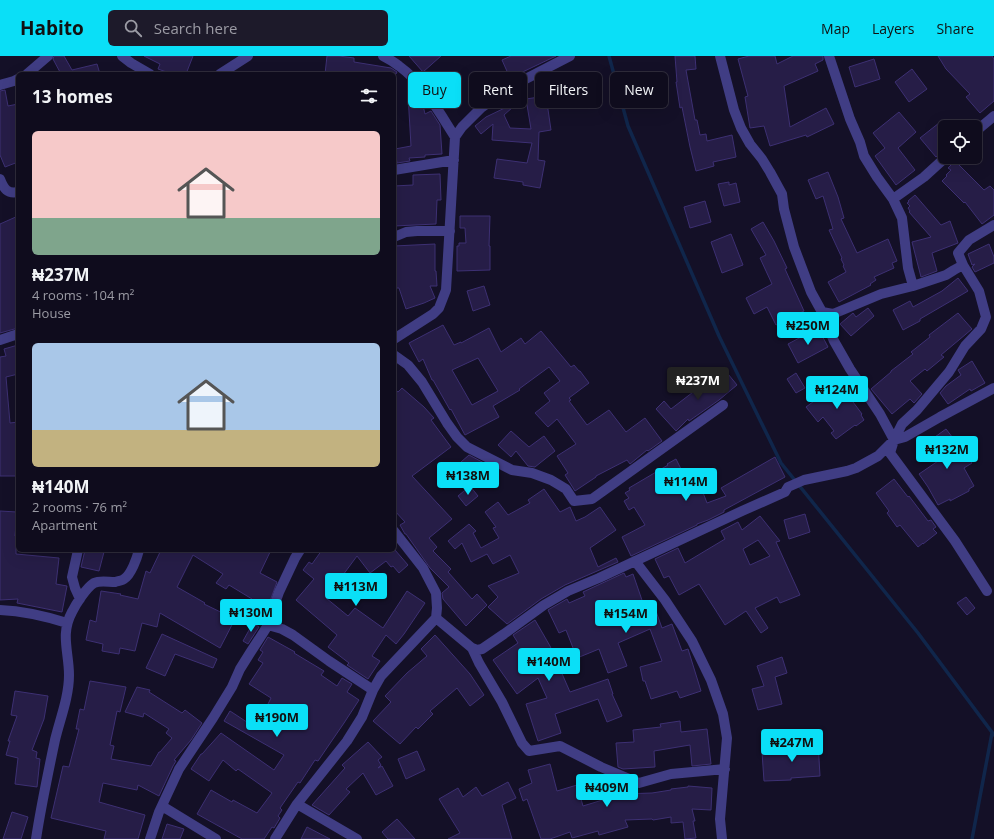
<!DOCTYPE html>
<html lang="en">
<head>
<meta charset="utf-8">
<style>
  :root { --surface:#0f0c1d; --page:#1d1a2a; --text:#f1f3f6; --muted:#9b9ba4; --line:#2f2c3b; --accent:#0adff7 }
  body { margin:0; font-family:"Open Sans",sans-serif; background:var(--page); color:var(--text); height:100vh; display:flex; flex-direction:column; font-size:15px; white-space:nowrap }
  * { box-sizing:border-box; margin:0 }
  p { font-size:13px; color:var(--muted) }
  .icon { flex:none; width:22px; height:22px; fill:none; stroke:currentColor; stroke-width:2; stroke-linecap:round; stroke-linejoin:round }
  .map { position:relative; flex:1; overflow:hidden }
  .details { position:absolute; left:16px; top:16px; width:380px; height:480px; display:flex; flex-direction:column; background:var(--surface); border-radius:6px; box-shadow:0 4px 16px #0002,0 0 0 1px var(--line) }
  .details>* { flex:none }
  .banner { position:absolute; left:408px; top:16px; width:380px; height:36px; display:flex; gap:8px }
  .buttons { position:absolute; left:938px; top:64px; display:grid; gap:8px }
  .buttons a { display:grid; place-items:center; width:44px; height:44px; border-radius:6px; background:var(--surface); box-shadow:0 4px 16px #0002,0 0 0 1px var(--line); font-size:20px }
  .price { position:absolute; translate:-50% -34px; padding:0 9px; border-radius:4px; background:var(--accent); color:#111; font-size:13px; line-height:26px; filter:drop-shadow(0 1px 2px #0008) }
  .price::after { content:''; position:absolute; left:50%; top:24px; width:12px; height:9px; margin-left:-6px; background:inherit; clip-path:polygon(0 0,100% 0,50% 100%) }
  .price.selected { background:#222; color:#fff }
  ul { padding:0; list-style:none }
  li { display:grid; align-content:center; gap:8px; height:212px; padding:0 16px }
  li span { display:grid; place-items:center; height:124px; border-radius:6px; color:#555 }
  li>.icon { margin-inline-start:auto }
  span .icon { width:72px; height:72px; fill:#fffc; stroke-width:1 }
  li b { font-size:17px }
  h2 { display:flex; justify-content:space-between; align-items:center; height:48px; padding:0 16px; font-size:17px }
  .chip { padding:0 14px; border-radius:6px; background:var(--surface); box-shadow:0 4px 16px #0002,0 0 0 1px var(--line); font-size:14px; line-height:36px }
  .chip.selected { background:var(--accent); color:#111 }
  header { display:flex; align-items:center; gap:24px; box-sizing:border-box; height:56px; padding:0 20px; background:var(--accent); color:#111 }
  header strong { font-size:19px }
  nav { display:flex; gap:22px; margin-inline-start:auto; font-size:14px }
  .search { width:280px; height:36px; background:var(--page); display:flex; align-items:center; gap:10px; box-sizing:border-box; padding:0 14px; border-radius:6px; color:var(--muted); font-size:15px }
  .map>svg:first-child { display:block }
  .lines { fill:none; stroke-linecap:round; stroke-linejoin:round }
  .stream { stroke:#10264b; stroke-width:3.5 }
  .building { fill:#261d47; stroke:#3d3073; fill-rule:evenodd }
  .minor { stroke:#403d84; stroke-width:10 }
</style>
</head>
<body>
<header>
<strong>Habito</strong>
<div class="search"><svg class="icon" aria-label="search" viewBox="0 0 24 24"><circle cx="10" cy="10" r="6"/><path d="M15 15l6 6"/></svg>Search here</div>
<nav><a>Map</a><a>Layers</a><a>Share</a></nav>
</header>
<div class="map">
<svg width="994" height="783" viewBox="0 0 994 783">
  <rect width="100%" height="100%" fill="#141027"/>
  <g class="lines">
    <path class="stream" d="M609,0L628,70L719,280L781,407L918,577L994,679
      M972,783L992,677"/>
  </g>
  <path class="building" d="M54,0H64L72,14L97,8L100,18H61L53,3Z
    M144,0H193L186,18H172L158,13L160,8Z
    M327,0H339L354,2V6L391,12L397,16L396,18H325Z
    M409,0H441L423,16Z
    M511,0H556L510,22L502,4Z
    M675,0H695L696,13L686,14L695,64H697L700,79L706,78L707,85L732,79L736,101L713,106L714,110L696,115L690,91L682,51L680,52L676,26H677Z
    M749,0H775L777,8L793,0H823V4L815,8L818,15L784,30L790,71L826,52L834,68L807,81L806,79L770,90L764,70L750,72L745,41L748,40L738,3Z
    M938,0H992L994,3V45L980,57L966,41L970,38L946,13Z
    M874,3L880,23L855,31L849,11Z
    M912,13L927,33L909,46L895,26Z
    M5,34L8,50L18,48V106L5,111L0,99V35Z
    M417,36L421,41L425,58L431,55L440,69L442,98L425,99V101L409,102L410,105L397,107L395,93L411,90L408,39Z
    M546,40L551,74L539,76L538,104L545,105L540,132L523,129V126L494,122L497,103L527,107L532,87L492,84L493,68L481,78L475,70L486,61L511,49L513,51L504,59L510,72L531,73L526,43Z
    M899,56L916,76L898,92L915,114L896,129L875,100L885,92L873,77Z
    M939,67L945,75V95L942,96L936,101L920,82Z
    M955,105L984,134L990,130L994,134V159L982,168L965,146L964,147L942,125L947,120L946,119L951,114L948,112Z
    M828,116L838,141L844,162L841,163L857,197L888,183L897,205L892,207L894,212L874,221L876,224L870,228L871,229L839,246L828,226L846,216L843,210L844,209L841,203L842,202L829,174L833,173L823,140L816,143L808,124Z
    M440,118L441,144H437L436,168L394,170V130L413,129V119Z
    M729,126V129L736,127L740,146L724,150L718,128Z
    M915,139L941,169L950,165L958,187L932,197L937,215L921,221L912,186L931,181L909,156L910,155L908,152L910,150L907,147L909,146L908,145Z
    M705,145L711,166L690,172L684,151Z
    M18,160V272L0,277V168Z
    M460,160H490L489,190H490V214L457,215V190H459V187H466L465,172H460Z
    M763,166L774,185L787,212L785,213L804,255L776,269L767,251L754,258L746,242L772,228L760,202L766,199L751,173Z
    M731,178L743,209L722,217L711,186Z
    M435,188V215H436L437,230H430L435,242L424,247L406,253L399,232H396L394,190Z
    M989,188L994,201V207L975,216L972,211L975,208L972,209L968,198Z
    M958,222L968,235L920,263V265L903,274L893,254L910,245L913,251L942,235Z
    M484,230L490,249L473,255L467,235Z
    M868,252L874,260L851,280L840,268L853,257L856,261Z
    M958,257L972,273L941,299L944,301L927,315L925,313L910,325L922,338L914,347L910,343L892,358L871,333L891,316V315L913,298L911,296L930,281L929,279Z
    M443,269L454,289L461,286V287L489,272L501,296L521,282L525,288L541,275L571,311L574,309L579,315H580L589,327L569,342L571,344L569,345L587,369L609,354L626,376L645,362L662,385L648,395L647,394L630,408L627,404L596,420V421L575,435L565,419L568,417L557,400L576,388L557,363L548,371L535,357L550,345L544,337L560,325L549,311L519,333L520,334L493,350L499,361L465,379L451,353L450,354L433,324H432L423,303L419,306L409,287ZM478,302L498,335L472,349L452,314Z
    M818,272L828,291L798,307L788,288Z
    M18,289V318L6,321L10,367L18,366V420H0V301L6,300L4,293Z
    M972,305L985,327L971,335L970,333L948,348L940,337L946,330L961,319L958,314Z
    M724,313L737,329L719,344L689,365L688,363L676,375L656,353L664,345L671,353L697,333L698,335Z
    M796,317L805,332L796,337L787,323Z
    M841,326L853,339L850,342L862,358L861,359L864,364L856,370L855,369L836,383L831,377L834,375L823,361L818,366L806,351L821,340L822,341Z
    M402,332L424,351L434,362L431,364L451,391L412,420L452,463L429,482L437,491L433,495L451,513L448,516L472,543L477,538L487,549L466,570L443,543L442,537L449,531L430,512L406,478H405L400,469L405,466L394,454V333L398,336Z
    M946,373L972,407L964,412L974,430L969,433V435L950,445V443L938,449L928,431L919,418L941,403L928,386Z
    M511,375L529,391L544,380L555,395L535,411L528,410L516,395L511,401L498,389Z
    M469,399L484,407L489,413L476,423L461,406Z
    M775,401L785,421L724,454V456L708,464L697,468V469L631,500L622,481L645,469L634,451L629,454L624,445L629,442L625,437L630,434L629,432L668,409L667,408L676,403L687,425L697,421L707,447L726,440L721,432Z
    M894,423L908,441L909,440L928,465L931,464L936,471L933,473L937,477L923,488V487L918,491L900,469L897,471L887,457L889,455L876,437Z
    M470,430L478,440L466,450L458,440Z
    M544,433L560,456L570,451L576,465L585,461L600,451L616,474L590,492L598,511L616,502L618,506L565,529L541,543L507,568L488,551L498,541L488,530L519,517L510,499L493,508L487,498L471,506L462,487L455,493L448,485L469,468L476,475L473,477L481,492L499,482L493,472L496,471L485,456L498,446L508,459L530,447L528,444Z
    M0,455L17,456L15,480H16V498L59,502L56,528L67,530L62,556L17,547L18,543L0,544Z
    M805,458L810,476L789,483L784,464Z
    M760,460L780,485L776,486L800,539L780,547L777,541L755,552L768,572L761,577L746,555L725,569L699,528L679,539L669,520L664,522L655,503L678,492L685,507L725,483L721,475L738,466L742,474ZM758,484L770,500L750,509L743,493Z
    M85,494H96L104,496L99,515L81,511Z
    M161,494H271L260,517L277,526L267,553L263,560L247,552L252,543L229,529L226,533L216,527L223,518L193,499L177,531L205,547L204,548L235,563L220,592L160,557L157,571L142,567L135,595L120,592L119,598L102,595L103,588L86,584L90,564L96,566L101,535L121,538L120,539L138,543L146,515L150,517Z
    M322,494H395L408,509L399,517L393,510L391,511L386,505L370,517L357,500L326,542L348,560L355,552L383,572L407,535L425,547L404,578L396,588L386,579L372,600L380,605L368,623L347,609L349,607L328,591L337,579L296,544L314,523L303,514L309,506L312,508Z
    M624,517L626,521L633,518L644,550L653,547L662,572L672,568L682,595L688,593L701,635L680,642L677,635L651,643L645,625H643L640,611L662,605L650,573L618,587L627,610L608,617L599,593L577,602L566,574L559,577L548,554L567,543L569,547L585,540L583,536Z
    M966,541L975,552L967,559L957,547Z
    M535,564L550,590L570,636L608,623L613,638H612L622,660L607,666L598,643L555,658L561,677L538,685L526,648L547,642L538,622L517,638L493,604L518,587L513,579Z
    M253,567L259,571L248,588L243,585Z
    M162,578L217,603L213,612L175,598L165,620L146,612Z
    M435,579L470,618L484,639L470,650L457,632L430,655L433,658L418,673L416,671L400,688L373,665L391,646L385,640L407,617L427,600L421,593Z
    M268,581L295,596L294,597L324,615L321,619L337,630L342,622L352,628L347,636L359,644L344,667L333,683L318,705L315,704L300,727L298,726L280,752L282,754L278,760L280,762L274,772L272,771L264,783H242L197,758L211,734L232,746L233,744L257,757L272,737L238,713L236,715L223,704L209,725L191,713L201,698H202L221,677L274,714L284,699L224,665L230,655L256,672L271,642L249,628L263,607L258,604L263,596L260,594Z
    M782,601L787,617L775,621L782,648L758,654L752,633L764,630L757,610Z
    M90,625L126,631L120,656L117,655L110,689L114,690L111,703L151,710L159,696H160L172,682L166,677L169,673L144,657L143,661L125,656L137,631L150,634L149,636L182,657L185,654L202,667L191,684L174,704L176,705L173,710L159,740L138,729L137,734L103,727L99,746L145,759L138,783H104L106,775L51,762L63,710L69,711L79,673H76L80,653L84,654Z
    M15,635L48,640L44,663L32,694L37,696L36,702L40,703L37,731L15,728L18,702L6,699L10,685H8L17,660L11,659Z
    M680,665L681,676L707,673L711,708L692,710L690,689L654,695L655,711L623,713L618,711L616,687L634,686L633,674L661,671L660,668Z
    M368,686L382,701L378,704L381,709L378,712L382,710L393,730L376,739L363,717L346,733L350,736L329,759L312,749L345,712L342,709Z
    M818,686L820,720L791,722V724L764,725L762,696L794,694V687Z
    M417,695L425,714L406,723L398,703Z
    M550,708L557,735L577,729L583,750L622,738L652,737L671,734V733L688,731V730L712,732L711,754L692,753L695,765H693L696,782L685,783L683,766L671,767V761L653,764L652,763L625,764L628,771L599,779L598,775L572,782L570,776L550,783H541L527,743L523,745L519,733L532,727L528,714Z
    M508,726L516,742L502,749L512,783H448L460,777L439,743L458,732L463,741L476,731L482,740Z
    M12,756L28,761L21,783H3Z
    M397,763L415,783H388L382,776Z
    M167,768L184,773L180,783H162Z
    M307,771L330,783H301Z"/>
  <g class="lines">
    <path class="minor" d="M122,0L131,7L150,18
      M383,0C389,3 394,6 399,10C424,28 439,56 455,81
      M720,0L734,54L741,72L750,88L762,103L770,116L782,138L784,153L794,191L811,236L822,256L834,285L850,313L880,358L894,384
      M829,0L850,63L860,86L864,100L877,121L893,143L902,162L908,212L913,230
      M27,18L48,0
      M220,18L248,0
      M0,29L14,25L18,23
      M975,76L994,60
      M394,114L454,104
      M0,123C4,133 7,138 18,136
      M893,143L924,121L946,101
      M394,181L406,176L417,175H450
      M963,209L979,235L986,261L981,273L965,290L949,316L917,354L902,368L894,384L890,397L955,485L987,535
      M822,256L833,258L881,238L913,230L946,219L954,214L963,209L958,197L969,184L994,169
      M394,283L433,258L439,252L446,234L455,81L462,71L481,52L510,31L570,0
      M0,284L18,278
      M394,299L408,309L422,326L447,367L457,381L467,391L512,414L532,417L551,424L566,433L574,445L592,443L723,349
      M78,494L72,521L75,532L80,543
      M635,505L665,544L692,585L711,624L723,658L727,682L720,763L722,783
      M0,554C23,555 45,560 67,567
      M436,562L472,592L477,594L482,593L504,578L544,549L568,535L599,522L742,455L785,436L788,431L804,424L847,415L856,412L878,400L894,384L905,381L940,361L994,332
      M268,569L282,573L293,579L329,605L373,634
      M472,592L479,607L502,646L522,687L529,695L560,690L601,711L639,727L671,718L725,713
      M297,748L357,783
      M162,750L216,783
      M36,783C41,750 48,717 55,684C60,663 69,641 69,619C69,596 60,578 72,556C76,548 86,532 94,527C100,524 108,526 115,526C117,525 122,525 124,523C131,519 137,502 139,494
      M150,783L159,756L179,713L213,662L232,631L240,613L250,597L263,577L273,561V553L279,536L295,502L300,494
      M275,783L297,748L347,685L362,661L373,634L381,620L436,562L437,552L436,537L423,512L394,475"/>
  </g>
</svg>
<div class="buttons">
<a><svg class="icon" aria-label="locate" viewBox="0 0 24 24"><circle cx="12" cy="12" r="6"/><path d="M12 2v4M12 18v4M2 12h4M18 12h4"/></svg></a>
</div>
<b class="price" style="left:808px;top:290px">₦250M</b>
<b class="price selected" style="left:698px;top:345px">₦237M</b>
<b class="price" style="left:837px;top:354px">₦124M</b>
<b class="price" style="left:947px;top:414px">₦132M</b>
<b class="price" style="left:468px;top:440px">₦138M</b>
<b class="price" style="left:686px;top:446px">₦114M</b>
<b class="price" style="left:356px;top:551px">₦113M</b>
<b class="price" style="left:251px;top:577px">₦130M</b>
<b class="price" style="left:626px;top:578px">₦154M</b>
<b class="price" style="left:549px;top:626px">₦140M</b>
<b class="price" style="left:277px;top:682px">₦190M</b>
<b class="price" style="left:792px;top:707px">₦247M</b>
<b class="price" style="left:607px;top:752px">₦409M</b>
<div class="banner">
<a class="chip selected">Buy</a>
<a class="chip">Rent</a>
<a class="chip">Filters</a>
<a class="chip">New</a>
</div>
<section class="details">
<h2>13 homes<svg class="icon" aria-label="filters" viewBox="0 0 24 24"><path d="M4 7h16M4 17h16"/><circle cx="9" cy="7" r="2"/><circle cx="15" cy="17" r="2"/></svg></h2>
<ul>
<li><span style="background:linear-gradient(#f6c9c9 70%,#7fa58c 0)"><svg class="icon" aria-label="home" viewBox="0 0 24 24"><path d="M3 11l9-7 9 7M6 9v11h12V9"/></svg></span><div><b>₦237M</b><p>4 rooms · 104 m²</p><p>House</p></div></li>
<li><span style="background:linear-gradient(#a9c7e8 70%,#c2b280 0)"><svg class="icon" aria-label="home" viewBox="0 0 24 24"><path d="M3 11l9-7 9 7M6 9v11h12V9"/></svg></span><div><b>₦140M</b><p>2 rooms · 76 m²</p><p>Apartment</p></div></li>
</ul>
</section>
</div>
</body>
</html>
